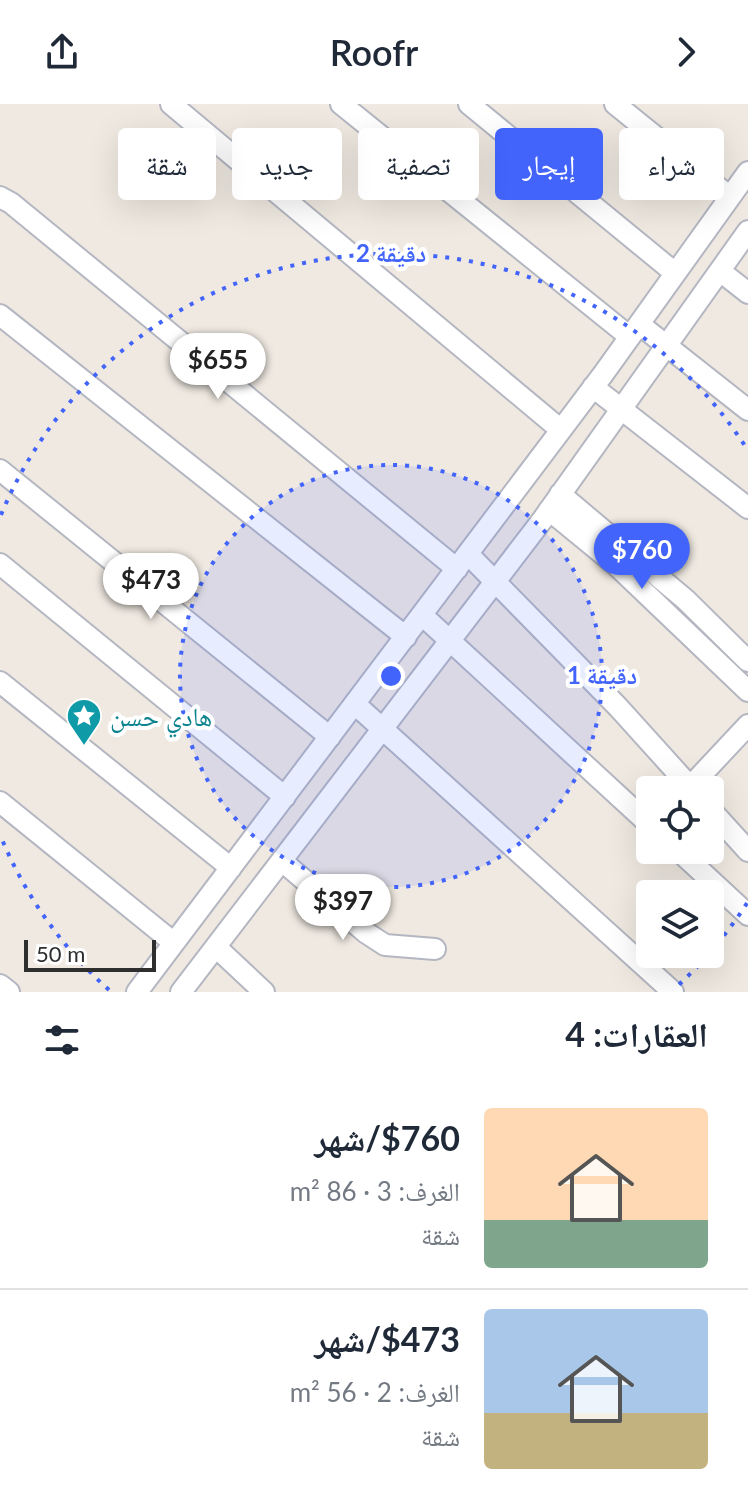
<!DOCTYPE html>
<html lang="ar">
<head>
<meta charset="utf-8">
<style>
  :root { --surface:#fff; --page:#f6f6f7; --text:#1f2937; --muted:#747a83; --line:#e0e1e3; --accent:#4264fb }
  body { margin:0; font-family:Lato,"Noto Naskh Arabic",sans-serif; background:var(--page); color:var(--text); direction:rtl; height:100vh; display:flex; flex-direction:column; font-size:30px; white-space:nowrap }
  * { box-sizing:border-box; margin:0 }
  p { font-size:26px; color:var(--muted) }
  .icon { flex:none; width:44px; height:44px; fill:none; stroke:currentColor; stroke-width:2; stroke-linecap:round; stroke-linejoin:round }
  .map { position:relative; height:888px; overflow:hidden; direction:ltr }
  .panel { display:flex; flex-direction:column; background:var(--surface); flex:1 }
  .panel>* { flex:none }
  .top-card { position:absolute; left:24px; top:24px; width:700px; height:72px; direction:rtl; display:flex; gap:16px }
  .buttons { position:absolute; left:636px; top:672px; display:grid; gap:16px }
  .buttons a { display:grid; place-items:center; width:88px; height:88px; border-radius:8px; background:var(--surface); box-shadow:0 8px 32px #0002; font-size:40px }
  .scale { position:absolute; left:24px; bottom:20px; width:132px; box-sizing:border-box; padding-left:8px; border:4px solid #2e2e2e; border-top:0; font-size:22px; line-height:28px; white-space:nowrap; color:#2e2e2e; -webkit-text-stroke:6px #fff; paint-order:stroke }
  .price { position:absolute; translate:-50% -68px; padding:0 18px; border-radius:28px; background:#fff; color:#222; font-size:26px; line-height:52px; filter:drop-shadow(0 2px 4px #0008) }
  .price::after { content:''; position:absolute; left:50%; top:48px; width:24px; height:18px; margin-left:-12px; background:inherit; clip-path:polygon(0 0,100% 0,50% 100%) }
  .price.on { background:var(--accent); color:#fff }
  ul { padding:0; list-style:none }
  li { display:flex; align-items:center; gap:24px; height:200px; padding:0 40px }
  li+li { border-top:2px solid var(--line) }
  li span { display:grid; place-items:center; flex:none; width:224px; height:160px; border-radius:8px; color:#555 }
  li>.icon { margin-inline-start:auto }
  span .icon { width:96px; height:96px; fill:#fffc; stroke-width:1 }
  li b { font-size:34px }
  h2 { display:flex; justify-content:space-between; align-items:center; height:96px; padding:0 40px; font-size:34px }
  .pill { padding:0 28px; border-radius:8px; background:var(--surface); box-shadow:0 8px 32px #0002; font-size:28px; line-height:72px }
  .pill.on { background:var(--accent); color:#fff }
  header { display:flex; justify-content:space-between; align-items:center; height:104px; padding:0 40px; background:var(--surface); font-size:36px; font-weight:600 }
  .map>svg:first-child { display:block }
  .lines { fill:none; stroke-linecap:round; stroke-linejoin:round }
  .minor-casing { stroke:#b4b7c1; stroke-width:24 }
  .minor { stroke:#fff; stroke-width:20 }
  .ring { fill:none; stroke:#4264fb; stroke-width:4; stroke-dasharray:4 8 }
  .labels { text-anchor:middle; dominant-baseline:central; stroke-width:8; stroke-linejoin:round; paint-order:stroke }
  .culture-label { font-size:26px; fill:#0d838f; stroke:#fff; text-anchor:start }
  .centre { fill:#4264fb; stroke:#fff; stroke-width:4 }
  .ring-label { font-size:24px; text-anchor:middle; font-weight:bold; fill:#4264fb; stroke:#fff; stroke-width:8; stroke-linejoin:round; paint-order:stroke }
</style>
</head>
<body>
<header><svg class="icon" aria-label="forward" viewBox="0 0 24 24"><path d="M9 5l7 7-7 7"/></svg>Roofr<svg class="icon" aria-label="share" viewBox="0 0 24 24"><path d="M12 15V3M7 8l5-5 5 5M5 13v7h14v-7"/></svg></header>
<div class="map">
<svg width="748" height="888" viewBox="0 0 748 888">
  <rect width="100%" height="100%" fill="#efe9e1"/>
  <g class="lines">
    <defs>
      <path id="minor" d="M171,0L561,326
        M341,0L630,233
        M469,0L675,169
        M615,0L730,93
        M0,93L11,99L457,465
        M720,167L748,189
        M0,211L406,533
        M639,220L748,306
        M593,283L748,404
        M0,366L330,633
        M560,390L686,496L748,557
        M549,406L615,460L748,587
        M468,450L618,603L693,686
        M0,460L285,693
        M422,511L650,721
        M0,578L231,764
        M355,600L673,888
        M690,683L748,621
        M0,698L174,839
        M710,705L748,747
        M678,746L748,811
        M282,757L365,828L385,841L435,845
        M216,843L264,888
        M0,881L9,888
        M137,888L604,269L748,68
        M181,888L543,415L748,127"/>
    </defs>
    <use href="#minor" class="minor-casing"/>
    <use href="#minor" class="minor"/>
  </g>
  <circle cx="391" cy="572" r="211" fill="#4264fb" fill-opacity=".12"/>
  <g class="ring">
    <circle cx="391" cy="572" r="211"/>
    <path d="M747 799A422 422 0 0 1 712 846M707 852A422 422 0 0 1 673 886M109 886A422 422 0 0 1 1 733M1 411A422 422 0 0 1 747 345"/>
  </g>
  <defs>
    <symbol id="sight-pin" viewBox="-11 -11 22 30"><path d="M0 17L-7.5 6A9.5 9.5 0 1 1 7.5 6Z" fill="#0f9aa8" stroke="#fff"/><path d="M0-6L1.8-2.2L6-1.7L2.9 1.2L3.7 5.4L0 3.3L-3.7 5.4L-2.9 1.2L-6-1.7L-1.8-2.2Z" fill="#fff"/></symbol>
  </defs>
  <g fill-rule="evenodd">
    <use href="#sight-pin" x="64" y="592" width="40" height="54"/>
  </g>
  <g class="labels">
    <g class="culture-label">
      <text x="110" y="612">هادي حسن</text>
    </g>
  </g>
  <circle cx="391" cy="572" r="12" class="centre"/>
  <g class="ring-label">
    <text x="391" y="158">2 دقيقة</text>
    <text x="602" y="580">1 دقيقة</text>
  </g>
</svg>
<div class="buttons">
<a><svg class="icon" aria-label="locate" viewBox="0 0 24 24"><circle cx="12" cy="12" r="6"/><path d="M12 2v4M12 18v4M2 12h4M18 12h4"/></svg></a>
<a><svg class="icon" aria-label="layers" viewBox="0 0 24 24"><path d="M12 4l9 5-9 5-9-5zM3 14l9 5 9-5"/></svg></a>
</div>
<div class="scale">50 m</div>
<b class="price" style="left:218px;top:297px">$655</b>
<b class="price on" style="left:642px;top:487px">$760</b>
<b class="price" style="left:151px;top:517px">$473</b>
<b class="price" style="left:343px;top:838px">$397</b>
<div class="top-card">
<a class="pill">شراء</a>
<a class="pill on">إيجار</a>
<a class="pill">تصفية</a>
<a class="pill">جديد</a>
<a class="pill">شقة</a>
</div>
</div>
<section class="panel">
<h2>العقارات: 4<svg class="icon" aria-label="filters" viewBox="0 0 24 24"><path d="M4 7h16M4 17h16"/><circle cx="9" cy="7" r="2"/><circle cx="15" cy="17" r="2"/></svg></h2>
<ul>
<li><span style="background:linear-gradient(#ffd9b3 70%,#7fa58c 0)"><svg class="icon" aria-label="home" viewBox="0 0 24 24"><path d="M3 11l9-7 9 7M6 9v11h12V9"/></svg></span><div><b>$760/شهر</b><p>الغرف: 3 · 86 m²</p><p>شقة</p></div></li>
<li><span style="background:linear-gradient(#a9c7e8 65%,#c2b280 0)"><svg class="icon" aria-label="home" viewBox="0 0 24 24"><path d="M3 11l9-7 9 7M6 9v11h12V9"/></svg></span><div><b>$473/شهر</b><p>الغرف: 2 · 56 m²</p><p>شقة</p></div></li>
</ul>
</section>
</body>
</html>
